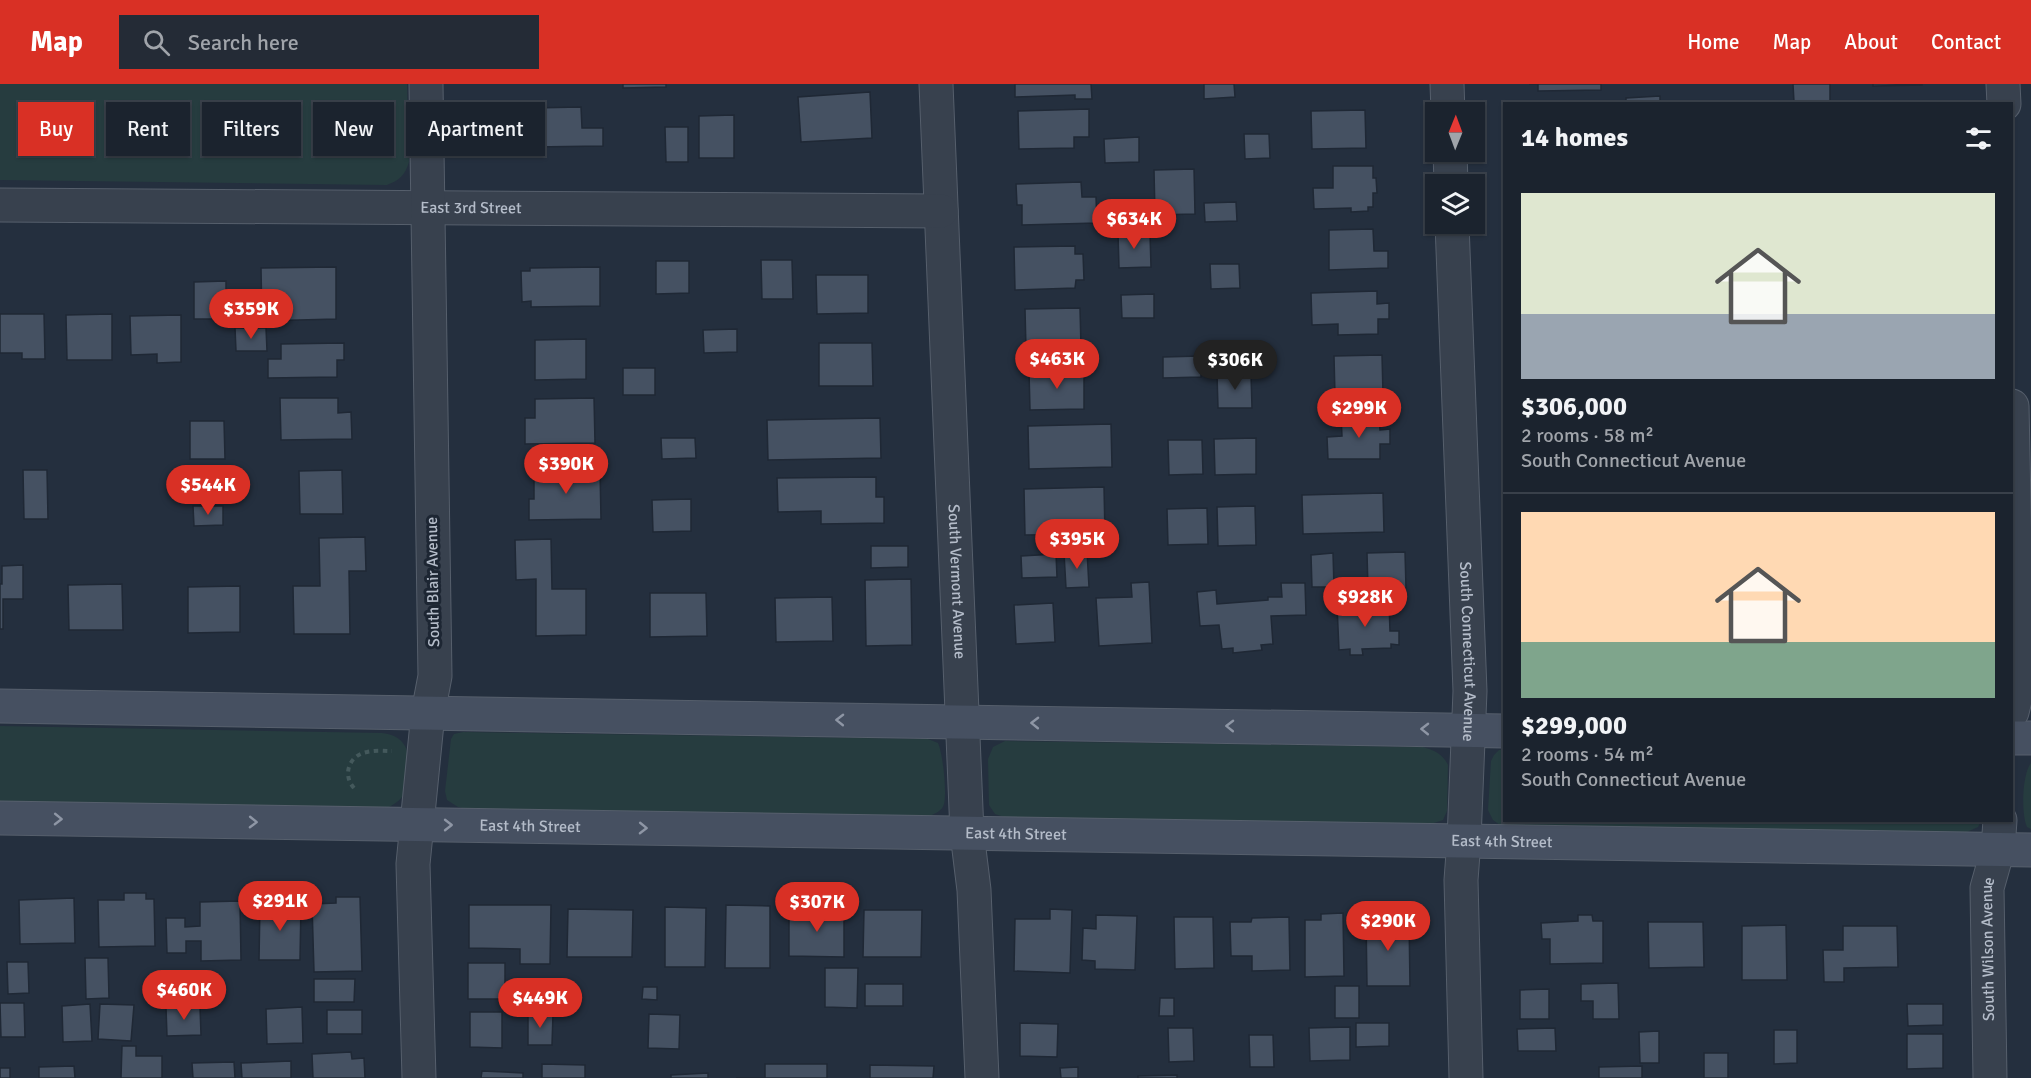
<!DOCTYPE html>
<html lang="en">
<head>
<meta charset="utf-8">
<style>
  :root { --surface:#1b232e; --page:#242b36; --text:#f1f3f6; --muted:#a0a4aa; --line:#39404a; --accent:#d93025 }
  body { margin:0; font-family:Signika,sans-serif; background:var(--page); color:var(--text); height:100vh; display:flex; flex-direction:column; font-size:22px; white-space:nowrap }
  * { box-sizing:border-box; margin:0 }
  p { font-size:20px; color:var(--muted) }
  .icon { flex:none; width:33px; height:33px; fill:none; stroke:currentColor; stroke-width:2; stroke-linecap:round; stroke-linejoin:round }
  .map { position:relative; flex:1; overflow:hidden }
  .drawer { position:absolute; left:1503px; top:18px; width:510px; height:720px; display:flex; flex-direction:column; background:var(--surface); border-radius:0px; box-shadow:0 2px 4px #0004,0 0 0 2px var(--line) }
  .drawer>* { flex:none }
  .banner { position:absolute; left:18px; top:18px; width:570px; height:54px; display:flex; gap:12px }
  .needle { width:39px; rotate:1deg }
  .tools { position:absolute; left:1425px; top:18px; display:grid; gap:12px }
  .tools a { display:grid; place-items:center; width:60px; height:60px; border-radius:0px; background:var(--surface); box-shadow:0 2px 4px #0004,0 0 0 2px var(--line); font-size:30px }
  .price { position:absolute; translate:-50% -51px; padding:0 14px; border-radius:21px; background:var(--accent); color:#fff; font-size:20px; line-height:39px; filter:drop-shadow(0 2px 3px #0008) }
  .price::after { content:''; position:absolute; left:50%; top:36px; width:18px; height:14px; margin-left:-9px; background:inherit; clip-path:polygon(0 0,100% 0,50% 100%) }
  .price.current { background:#222; color:#fff }
  ul { padding:0; list-style:none }
  li { display:grid; align-content:center; gap:12px; height:318px; padding:0 18px }
  li+li { border-top:2px solid var(--line) }
  li span { display:grid; place-items:center; height:186px; border-radius:0px; color:#555 }
  li>.icon { margin-inline-start:auto }
  span .icon { width:108px; height:108px; fill:#fffc; stroke-width:1 }
  li b { font-size:26px }
  h2 { display:flex; justify-content:space-between; align-items:center; height:72px; padding:0 18px; font-size:26px }
  .chip { padding:0 21px; border-radius:0px; background:var(--surface); box-shadow:0 2px 4px #0004,0 0 0 2px var(--line); font-size:21px; line-height:54px }
  .chip.current { background:var(--accent); color:#fff }
  header { display:flex; align-items:center; gap:36px; box-sizing:border-box; height:84px; padding:0 30px; background:var(--accent); color:#fff }
  header strong { font-size:28px }
  nav { display:flex; gap:33px; margin-inline-start:auto; font-size:21px }
  .search { width:420px; height:54px; background:var(--page); display:flex; align-items:center; gap:15px; box-sizing:border-box; padding:0 21px; border-radius:0px; color:var(--muted); font-size:22px }
  .map>svg:first-child { display:block }
  .green { fill:#263c3f }
  .building { fill:#455162; stroke:#1f2835; stroke-width:1.5 }
  .lines { fill:none; stroke-linecap:round; stroke-linejoin:round }
  .street-casing { stroke:#565f6c; stroke-width:35 }
  .secondary-casing { stroke:#565f6c; stroke-width:35 }
  .path { stroke:#44595c; stroke-width:4; stroke-dasharray:4.5 4.5; stroke-linecap:butt }
  .street { stroke:#38414e; stroke-width:33 }
  .secondary { stroke:#465061; stroke-width:33 }
  .oneway { stroke:#8e96a5 }
  .labels { text-anchor:middle; dominant-baseline:central; stroke-width:6; stroke-linejoin:round; paint-order:stroke }
  .street-label { font-size:16px; fill:#b4bcc9; stroke:#1d2633 }
</style>
</head>
<body>
<header>
<strong>Map</strong>
<div class="search"><svg class="icon" aria-label="search" viewBox="0 0 24 24"><circle cx="10" cy="10" r="6"/><path d="M15 15l6 6"/></svg>Search here</div>
<nav><a>Home</a><a>Map</a><a>About</a><a>Contact</a></nav>
</header>
<div class="map">
<svg width="2031" height="994" viewBox="0 0 2031 994">
  <rect width="100%" height="100%" fill="#242f3e"/>
  <path class="green" d="M0,0H407L409,78C405,91 400,96 387,101L0,96Z
    M0,642L382,649C391,650 400,653 405,662C410,669 406,705 402,713C398,718 393,721 387,724L0,718Z
    M463,648L928,655L938,659C943,670 947,709 944,720C942,727 936,729 930,732L471,726L458,723L447,716L445,707L451,655L454,650Z
    M1005,657L1423,663C1434,666 1443,670 1448,681L1447,727L1443,736L1431,740L1007,734L995,730L989,721L988,675L993,663Z
    M1499,666H1504V736L1981,737L1978,743L1967,748L1500,741L1493,736L1488,726L1491,677L1494,671Z
    M2031,679V745L2027,743C2021,730 2022,690 2031,679Z"/>
  <path class="building" d="M623,0H666V3L623,4Z
    M1015,0H1091L1092,15H1075V11L1015,13Z
    M1204,0H1234L1235,13L1204,15Z
    M1529,0H1601V6L1538,7V0Z
    M1793,0H1830V17L1794,18Z
    M1873,0H1922V1L1873,2Z
    M870,8L872,54L801,58L798,13Z
    M1660,12V20H1626V14Z
    M581,23L582,44H603V62L532,63V24Z
    M1089,25V53H1074V64L1019,65L1018,27Z
    M1365,26L1366,64L1312,65L1311,27Z
    M734,31V74H699V32Z
    M665,43H688V78H666Z
    M1244,50H1269L1270,74L1245,75Z
    M1139,53V78L1105,79L1104,55Z
    M1333,82H1373V94H1376L1377,109H1373V123H1368V127L1351,128V124L1314,125L1313,104H1333Z
    M1194,85L1195,130L1155,131L1154,86Z
    M1081,98L1082,113H1096L1097,139L1022,141V121H1017L1016,100Z
    M1236,118L1237,137L1205,138L1204,119Z
    M1373,145L1374,167H1388V184L1329,186V146Z
    M1118,149H1150L1151,183L1119,184Z
    M1075,162V170H1083L1084,196H1076L1075,204L1015,206L1014,163Z
    M761,176H792L793,215H762Z
    M656,177H689V209L656,210Z
    M1210,180H1239L1240,204L1211,205Z
    M336,183V235L262,237L261,184Z
    M600,183V222L531,223V217L522,218L521,187H530V184Z
    M816,191H868V229L817,230Z
    M226,197V235H194V198Z
    M1377,207V220L1389,219V235H1378V250L1338,251V240L1312,241L1311,209Z
    M1154,210V234H1122L1121,211Z
    M1080,224L1081,263L1026,265L1025,225Z
    M0,230H44L45,275H22V269H0Z
    M112,230V276H67L66,231Z
    M181,231V278L157,279V270L131,271L130,232Z
    M235,244H266L267,267H236Z
    M737,245V268L704,269L703,246Z
    M586,255V295L535,296V256Z
    M344,259V276H337V293L268,294V275H281V260Z
    M819,259H872L873,302H819Z
    M1382,271L1383,310L1335,312L1334,272Z
    M1201,272V293L1163,294V273Z
    M623,284H655V311H623Z
    M1084,286V325L1030,326L1029,287Z
    M1217,290H1251L1252,324H1218Z
    M280,314H338V329L351,328L352,355L281,356Z
    M594,314L595,359L525,360V334H535V315Z
    M1379,331L1380,346L1390,345V360H1380V375H1328L1327,353L1342,352L1341,332Z
    M880,334L881,374L768,376L767,336Z
    M190,337H224L225,375H190Z
    M1111,340L1112,383L1029,385L1028,342Z
    M661,354H695L696,374L662,375Z
    M1256,354V390L1215,391L1214,355Z
    M1168,356H1202L1203,390L1169,391Z
    M600,385L601,435L529,436V415H534V386Z
    M23,386H47L48,435H24Z
    M342,386L343,430H300L299,387Z
    M876,393V413H884V439L821,440V427L778,428L777,394Z
    M1104,403L1105,450L1025,451L1024,405Z
    M1383,409L1384,448L1303,450L1302,411Z
    M691,415V447L653,448L652,416Z
    M193,422H223V441L194,442Z
    M1255,422L1256,461L1218,462L1217,423Z
    M1207,424L1208,460L1168,461L1167,425Z
    M365,453L366,487H349L350,550H294L293,502H320L319,454Z
    M551,455L552,505H586V551L536,552V495L516,496L515,456Z
    M871,462H908V483L871,484Z
    M1087,467L1089,503L1066,504L1064,469Z
    M1405,468L1406,504L1368,505L1367,469Z
    M1333,469L1334,503H1312L1311,471Z
    M1056,470L1057,493L1022,494L1021,472Z
    M23,481V515H3V545H0V500H2V482Z
    M911,495L912,561L866,562L865,496Z
    M1149,498L1152,559L1099,562L1096,514L1132,513L1131,499Z
    M1281,499H1305L1306,531L1271,532L1273,560L1261,561L1262,566L1233,569V564L1222,565L1219,541L1200,542L1197,508L1216,506L1217,520L1268,516V513H1282Z
    M122,500L123,546H69L68,501Z
    M240,502V548L188,549V503Z
    M650,509H706L707,552L650,553Z
    M832,513L833,557L776,558L775,514Z
    M1053,519L1055,558L1016,560L1014,521Z
    M1389,519L1390,547H1399V561L1391,560V564L1362,565L1363,571H1350V565L1339,566L1337,521Z
    M124,809H146V815H154L155,862L99,863L98,816H124Z
    M336,813H360L362,887L314,888L312,820L336,819Z
    M74,814L75,859L20,860L19,816Z
    M240,817L241,876L201,877V857H186V869H167L166,834H185V843L200,842V818Z
    M260,819L301,820L300,876H259Z
    M469,821H551L550,880H520V865L469,864Z
    M726,821L770,822V884H725Z
    M665,823L706,824L705,883H665Z
    M844,824V873L789,872V825Z
    M568,825L633,826L632,873H567Z
    M1050,825L1072,826L1070,889L1014,887L1015,835H1050Z
    M864,826H922L921,873H863Z
    M1343,829L1344,892L1305,893V836H1321V830Z
    M1096,831L1137,832L1135,886L1095,885V877L1082,876L1083,844L1096,845Z
    M1578,831H1592L1593,837H1603V879L1550,880V855H1542L1541,839L1578,837Z
    M1174,833H1213L1214,884L1175,885Z
    M1289,833L1290,886L1252,887V872H1231L1230,838H1251L1252,834Z
    M1409,833L1410,902H1367L1366,834Z
    M1648,838H1703L1704,883L1649,884Z
    M1786,841L1787,896H1742V842Z
    M1843,842H1897L1898,883L1844,884V898H1824L1823,866H1843Z
    M85,874H108L109,914L86,915Z
    M7,878H28L29,909L8,910Z
    M468,879H505V915H468Z
    M825,884H858L857,924L825,923Z
    M314,895H355L354,918H314Z
    M1618,899L1619,935H1593V917H1581V900Z
    M865,900H903V922H865Z
    M1335,902H1359V934H1335Z
    M643,903H657V916L642,915Z
    M1549,905V935H1520V906Z
    M1160,914H1174V932H1159Z
    M0,919H24L25,953H1Z
    M90,920L92,957L63,958L62,922Z
    M100,920L134,921L131,957L98,955Z
    M1907,920H1943V941L1908,942Z
    M200,922L201,951L167,952L166,924Z
    M302,923L303,959L267,960L266,925Z
    M327,926H362V950H327Z
    M470,928H502V964L470,963Z
    M528,930H553L552,961H528Z
    M649,930L680,931L679,965L648,964Z
    M1020,939L1058,940L1057,973L1020,972Z
    M1356,939H1389V962L1356,963Z
    M1350,943V976L1310,977L1309,944Z
    M1168,944H1193L1194,977L1169,978Z
    M1555,944L1556,967H1518L1517,945Z
    M1774,946H1797V979L1774,980Z
    M1659,947V979H1640L1639,948Z
    M1907,950H1943V984L1907,985Z
    M1249,951H1273L1274,983H1250Z
    M122,962H136V972H162V994H121Z
    M351,968L352,975L364,974L365,994H313L312,970Z
    M1704,969H1728V994H1704Z
    M291,977V994H242L241,979Z
    M234,978L235,994H193L192,979Z
    M542,980L585,981V994H542Z
    M765,980H827V994H736H765Z
    M870,981L934,982L933,994H870Z
    M74,982L75,994H39V983Z
    M1642,982V994H1599V983Z
    M1078,983V994H1061L1060,984Z
    M0,984H10V994H0Z
    M482,987L523,989V994H481Z
    M708,989V994H671V991Z
    M1177,991V994H1138V992Z"/>
  <g class="lines">
    <defs>
      <g id="street">
        <path id="s1" d="M936,0L967,749L974,806L982,994"/>
        <path d="M1447,0L1448,28"/>
        <path d="M2003,0L2004,20"/>
        <path d="M1450,68L1451,100"/>
        <path id="s2" d="M0,121L941,127"/>
        <path id="s3" d="M1452,140L1470,607L1464,756L1461,796L1466,994"/>
        <path d="M2012,322L2016,519L2015,616L2012,628"/>
        <path d="M419,994L413,780L428,629L435,592L426,0"/>
        <path id="s4" d="M1990,994L1987,804L1998,765L2000,736"/>
      </g>
      <g id="secondary">
        <path d="M0,622L1504,647"/>
        <path d="M2012,654H2031"/>
        <path id="s5" d="M0,734L2031,766"/>
      </g>
    </defs>
    <use href="#street" class="street-casing"/>
    <use href="#secondary" class="secondary-casing"/>
    <path class="path" d="M354,704C342,691 349,671 367,668C375,666 384,667 392,667"/>
    <use href="#street" class="street"/>
    <use href="#secondary" class="secondary"/>
  </g>
  <defs><path id="oneway-chevron" d="M-2-3.5L2.5 0L-2 3.5" fill="none" stroke-width="1.6" stroke-linecap="round" stroke-linejoin="round" transform="scale(1.5)"/></defs>
  <g class="oneway">
    <use href="#oneway-chevron" transform="translate(840 636) rotate(-179)"/>
    <use href="#oneway-chevron" transform="translate(1035 639) rotate(-179)"/>
    <use href="#oneway-chevron" transform="translate(1230 642) rotate(-179)"/>
    <use href="#oneway-chevron" transform="translate(1425 645) rotate(-179)"/>
    <use href="#oneway-chevron" transform="translate(58 735) rotate(1)"/>
    <use href="#oneway-chevron" transform="translate(253 738) rotate(1)"/>
    <use href="#oneway-chevron" transform="translate(448 741)"/>
    <use href="#oneway-chevron" transform="translate(643 744) rotate(1)"/>
  </g>
  <g class="labels">
    <g class="street-label">
      <text stroke="none"><textPath href="#s2" startOffset="471">East 3rd Street</textPath></text>
      <text stroke="none"><textPath href="#s1" startOffset="498">South Vermont Avenue</textPath></text>
      <text transform="translate(433 498) rotate(-91)">South Blair Avenue</text>
      <text stroke="none"><textPath href="#s3" startOffset="428">South Connecticut Avenue</textPath></text>
      <text stroke="none"><textPath href="#s5" startOffset="530">East 4th Street</textPath></text>
      <text stroke="none"><textPath href="#s5" startOffset="1016">East 4th Street</textPath></text>
      <text stroke="none"><textPath href="#s5" startOffset="1502">East 4th Street</textPath></text>
      <text stroke="none"><textPath href="#s4" startOffset="129">South Wilson Avenue</textPath></text>
    </g>
  </g>
</svg>
<div class="tools">
<a><svg class="needle" viewBox="-14 -14 28 28"><path d="M0-13l5 13h-10z" fill="#e53935"/><path d="M0 13l5-13h-10z" fill="#a0a4aa"/></svg></a>
<a><svg class="icon" aria-label="layers" viewBox="0 0 24 24"><path d="M12 4l9 5-9 5-9-5zM3 14l9 5 9-5"/></svg></a>
</div>
<b class="price" style="left:1134px;top:166px">$634K</b>
<b class="price" style="left:251px;top:256px">$359K</b>
<b class="price" style="left:1057px;top:306px">$463K</b>
<b class="price current" style="left:1235px;top:307px">$306K</b>
<b class="price" style="left:1359px;top:355px">$299K</b>
<b class="price" style="left:566px;top:411px">$390K</b>
<b class="price" style="left:208px;top:432px">$544K</b>
<b class="price" style="left:1077px;top:486px">$395K</b>
<b class="price" style="left:1365px;top:544px">$928K</b>
<b class="price" style="left:280px;top:848px">$291K</b>
<b class="price" style="left:817px;top:849px">$307K</b>
<b class="price" style="left:1388px;top:868px">$290K</b>
<b class="price" style="left:184px;top:937px">$460K</b>
<b class="price" style="left:540px;top:945px">$449K</b>
<div class="banner">
<a class="chip current">Buy</a>
<a class="chip">Rent</a>
<a class="chip">Filters</a>
<a class="chip">New</a>
<a class="chip">Apartment</a>
</div>
<section class="drawer">
<h2>14 homes<svg class="icon" aria-label="filters" viewBox="0 0 24 24"><path d="M4 7h16M4 17h16"/><circle cx="9" cy="7" r="2"/><circle cx="15" cy="17" r="2"/></svg></h2>
<ul>
<li><span style="background:linear-gradient(#dfe7d0 65%,#9aa5b1 0)"><svg class="icon" aria-label="home" viewBox="0 0 24 24"><path d="M3 11l9-7 9 7M6 9v11h12V9"/></svg></span><div><b>$306,000</b><p>2 rooms · 58 m²</p><p>South Connecticut Avenue</p></div></li>
<li><span style="background:linear-gradient(#ffd9b3 70%,#7fa58c 0)"><svg class="icon" aria-label="home" viewBox="0 0 24 24"><path d="M3 11l9-7 9 7M6 9v11h12V9"/></svg></span><div><b>$299,000</b><p>2 rooms · 54 m²</p><p>South Connecticut Avenue</p></div></li>
</ul>
</section>
</div>
</body>
</html>
